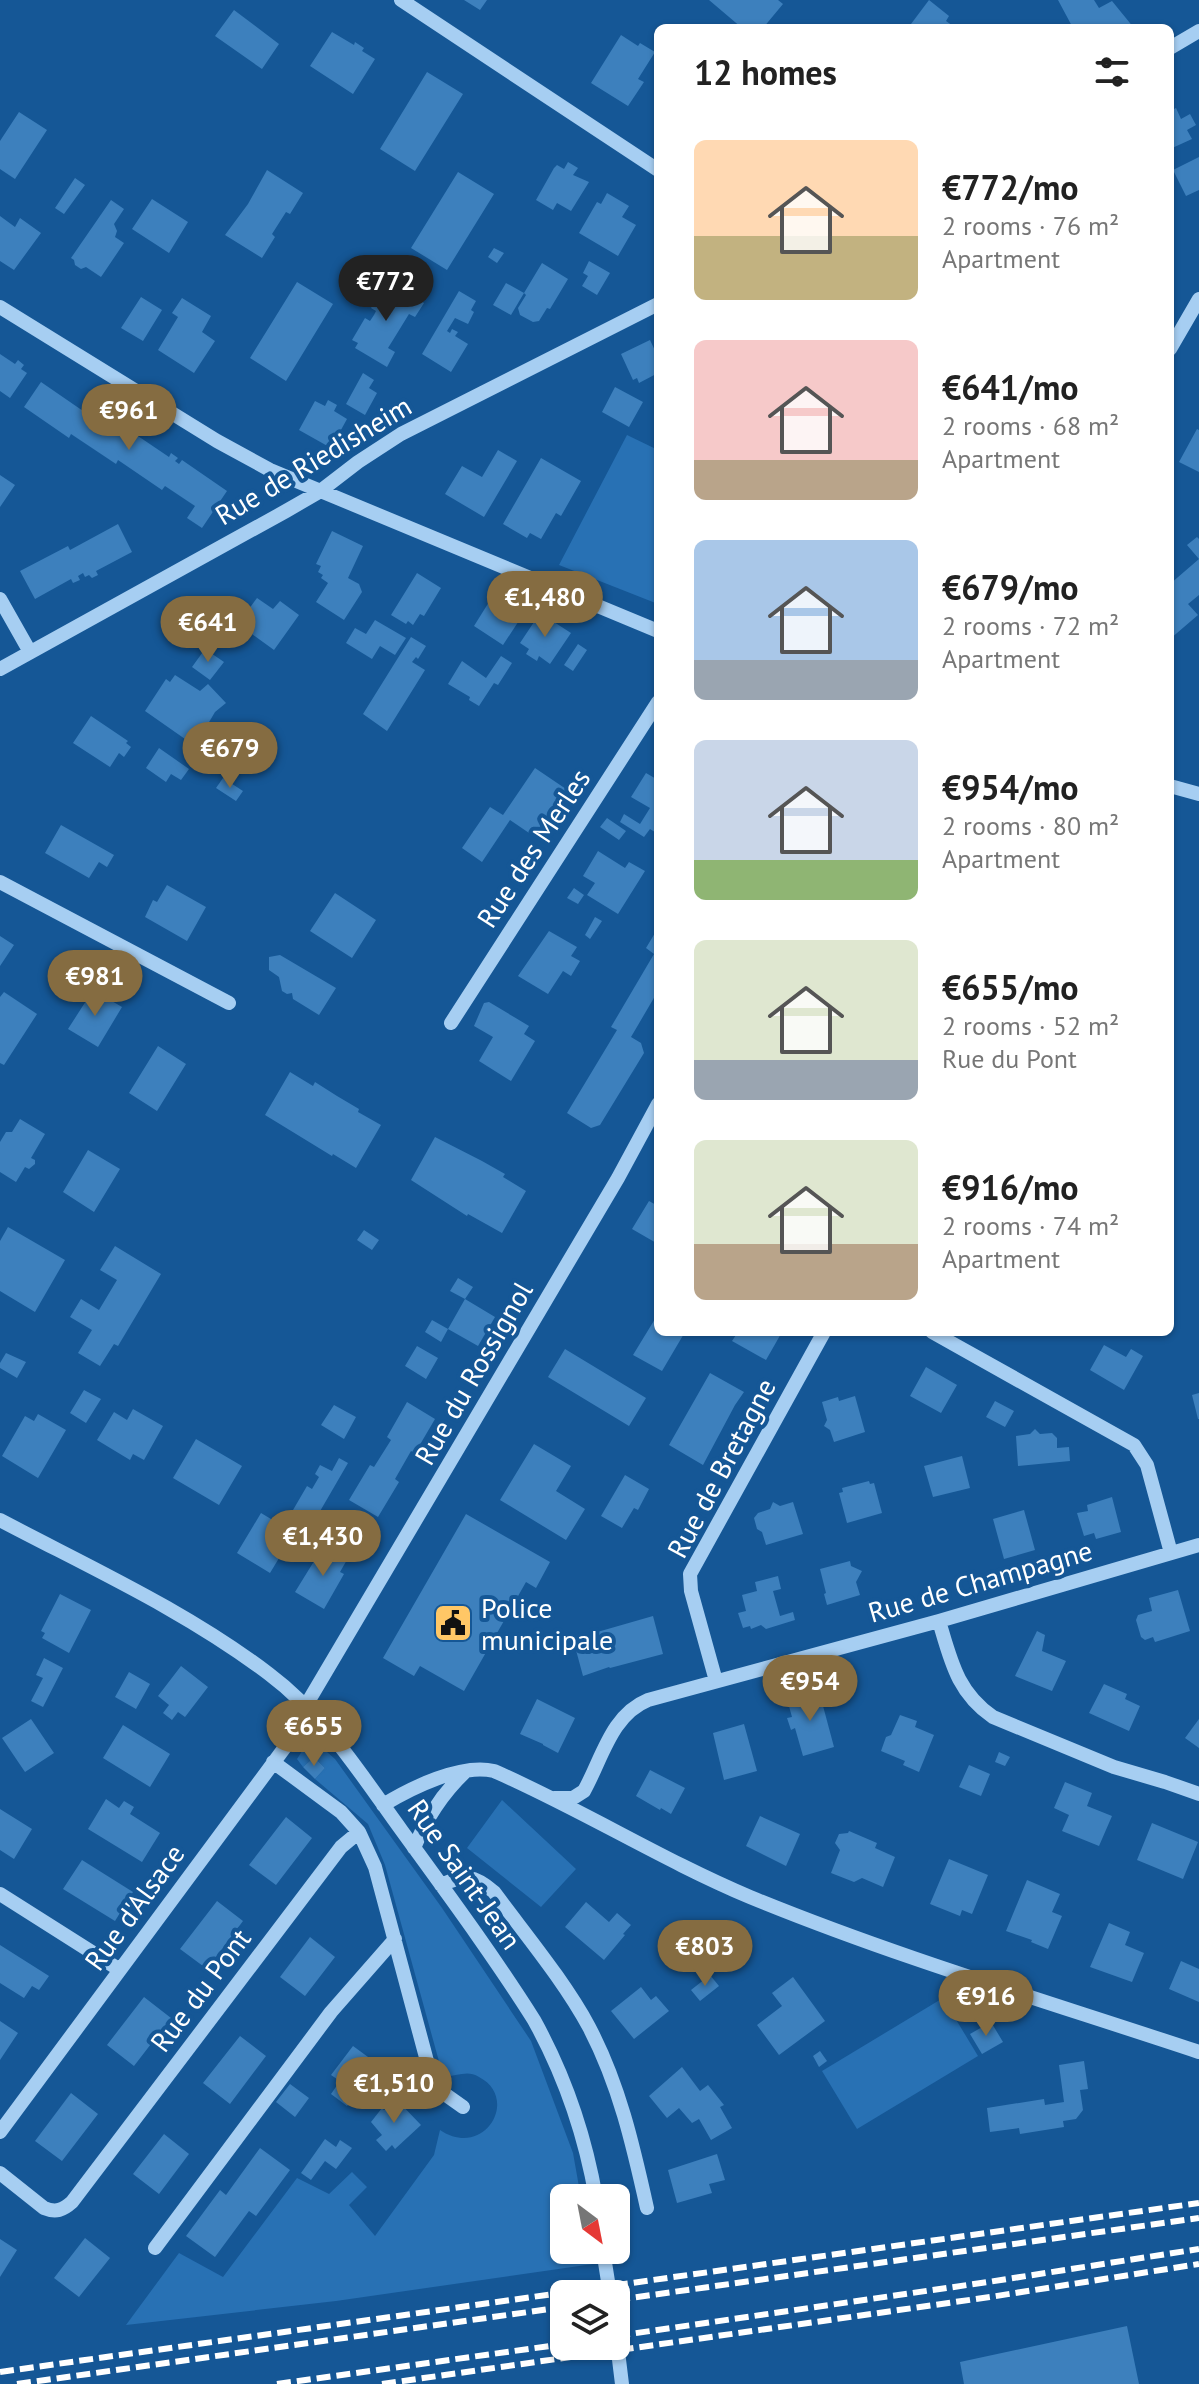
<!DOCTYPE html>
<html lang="en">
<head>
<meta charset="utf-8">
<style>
  :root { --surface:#fff; --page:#f2f2f2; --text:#222; --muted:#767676; --accent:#856c41 }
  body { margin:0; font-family:"PT Sans",sans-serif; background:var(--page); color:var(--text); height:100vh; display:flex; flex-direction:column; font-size:30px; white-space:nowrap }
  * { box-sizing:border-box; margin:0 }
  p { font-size:26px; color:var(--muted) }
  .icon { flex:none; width:44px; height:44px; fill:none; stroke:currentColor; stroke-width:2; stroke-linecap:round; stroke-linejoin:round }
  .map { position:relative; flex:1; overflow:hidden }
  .side { position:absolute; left:654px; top:24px; width:520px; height:1312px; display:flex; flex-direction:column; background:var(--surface); border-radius:12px; box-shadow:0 2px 6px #0004 }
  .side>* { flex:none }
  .needle { width:52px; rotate:148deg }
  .tools { position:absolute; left:550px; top:2184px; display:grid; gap:16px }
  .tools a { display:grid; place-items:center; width:80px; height:80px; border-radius:12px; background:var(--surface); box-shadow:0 2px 6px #0004; font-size:40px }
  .price { position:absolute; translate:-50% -68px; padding:0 18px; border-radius:28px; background:var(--accent); color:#fff; font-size:26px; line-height:52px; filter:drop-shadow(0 2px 4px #0008) }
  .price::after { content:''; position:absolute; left:50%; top:48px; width:24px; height:18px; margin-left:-12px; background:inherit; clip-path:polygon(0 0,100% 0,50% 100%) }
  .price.current { background:#222; color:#fff }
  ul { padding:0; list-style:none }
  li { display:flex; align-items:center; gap:24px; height:200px; padding:0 40px }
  li span { display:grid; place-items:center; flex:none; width:224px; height:160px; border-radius:12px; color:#555 }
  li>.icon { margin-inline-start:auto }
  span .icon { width:96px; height:96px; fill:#fffc; stroke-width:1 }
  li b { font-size:34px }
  h2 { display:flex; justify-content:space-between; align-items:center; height:96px; padding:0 40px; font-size:34px }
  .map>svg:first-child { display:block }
  .green { fill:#2871b4 }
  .building { fill:#3d80bd }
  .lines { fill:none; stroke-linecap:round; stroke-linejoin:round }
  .minor { stroke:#a6cef2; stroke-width:14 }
  .rail { stroke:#fff; stroke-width:6; stroke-dasharray:14 6; stroke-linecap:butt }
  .labels { text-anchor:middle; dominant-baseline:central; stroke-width:8; stroke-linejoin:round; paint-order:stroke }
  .street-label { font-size:28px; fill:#fff; stroke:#155796 }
  .poi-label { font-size:28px; fill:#fff; stroke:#155796; text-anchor:start }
</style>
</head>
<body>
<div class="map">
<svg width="1199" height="2384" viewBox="0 0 1199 2384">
  <rect width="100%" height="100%" fill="#155796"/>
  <path class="green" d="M627,435L658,450V604L559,565Z
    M319,1745L335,1759L442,1908L531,2041L573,2153L581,2198H564V2250H591L593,2264L336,2301L126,2325L179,2253L223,2277L297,2178L329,2194L352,2172L367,2187L349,2205L375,2236L434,2155L440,2130C485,2160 520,2098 479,2077C466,2069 455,2078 443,2076L385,1865L368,1824L315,1779L325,1768L314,1757L303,1767L297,1759L304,1748Z
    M502,1800L576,1869L541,1907L467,1848Z
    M943,1998L978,2056L857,2129L822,2071Z"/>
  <path class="building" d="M464,0H487L480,10Z
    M709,0H778L783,4L763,28H742Z
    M929,0L949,16L946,21L956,28H908Z
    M1058,0H1094L1099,8L1112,1L1134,28H1073Z
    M234,10L279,44L262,69L215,36Z
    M332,32L354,45L355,42L364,48L362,51L375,59L353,94L310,66Z
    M621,35L638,46L640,43L655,52L638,79L644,82L628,106L591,83Z
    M427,72L463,94L415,171L380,149Z
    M1176,108L1181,119L1190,114L1196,125L1187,130L1192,139L1170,149V111Z
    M19,112L47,130L15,179L0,169V141Z
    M1199,157V190L1186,196L1173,170Z
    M568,162L578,168L573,175L589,182L571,211L557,203L553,210L536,200L554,168L557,165L564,169Z
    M267,170L303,193L290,214L286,212L272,234L275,237L262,258L225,235L248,204Z
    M458,172L494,194L447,270L411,248Z
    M75,178L85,185L64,214L55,208Z
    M607,193L629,206L622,217L636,225L618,256L579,233L597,202L601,204Z
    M152,199L188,222L169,253L132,229Z
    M111,200L124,209L114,224L117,231L115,237L124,243L101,277L86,267L81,269L75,265L74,260L71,258Z
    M0,216L15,227L20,218L41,233L14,270L0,261Z
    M494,248L504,253L497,263L488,257Z
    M589,261L610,273L597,295L582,286L588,276L583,273Z
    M542,263L568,279L550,309L547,308L539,321L533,322L520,315L518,308L526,295L524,293L511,315L493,305L506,283L524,293Z
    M297,282L333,304L286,381L250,358Z
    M392,284L424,303L415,317L409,314L393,340L388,348L395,352L387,367L355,348L358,343L352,340L365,318L370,321L374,315L376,311L371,308L383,286L389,289Z
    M459,291L476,301L471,310L474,312L468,324L455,318L447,331L450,333L452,329L458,332L455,336L468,344L451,372L422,354Z
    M141,297L162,310L143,341L121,328Z
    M182,298L211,316L202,332L215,341L194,373L158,350L178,317L172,313Z
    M650,340L658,357V367L656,368L658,373L639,383L637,378L633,380L621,354Z
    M0,354L15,364L18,360L24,365L21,369L27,373L10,398L0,391Z
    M363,373L374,380L369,388L377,393L365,415L346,404Z
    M41,382L86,413L89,408L133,438L135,434L169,457L171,453L178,458L175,461L179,464L182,460L227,491L202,528L187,518L195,506L165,486L162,490L118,460L116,464L71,434L69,438L24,407Z
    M615,387L643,402L629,427L602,412Z
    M328,400L337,405L334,411L347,419L331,448L299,430L315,401L325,406Z
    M1197,429L1199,430V472L1179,462Z
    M498,450L517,461L484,517L445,494L462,466L482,477Z
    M541,458L581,481L561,516L556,513L541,539L530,533L527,538L503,524Z
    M0,475L15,485L0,507Z
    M118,524L132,552L96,571L98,575L92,578L89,575L85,577L83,573L78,576L80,580L73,583L71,579L35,599L20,571L68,546L70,550Z
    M332,531L363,546L348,578L359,584L362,592L344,620L316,602L328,583L321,578L323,575L318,572L321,566L316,564Z
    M1197,537L1199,539V559L1187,545Z
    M1199,559V595L1188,604L1198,615L1170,639V584Z
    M417,573L441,588L424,616L420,614L413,625L408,621L406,624L391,615Z
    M494,594L524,613L503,645L474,626Z
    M202,597L240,625L235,631L228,626L212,647L182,625Z
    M257,598L273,609L280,601L299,615L274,650L238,624Z
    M540,613L571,633L550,664L539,656L537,661L526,654L529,649L520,643Z
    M375,620L406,638L395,655L380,646L372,659L346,643L355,628L366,634Z
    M411,637L426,646L418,659L416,657L412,662L425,670L387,731L363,714Z
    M578,644L587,650L573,671L564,665Z
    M205,649L224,662L210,680L192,667Z
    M501,656L512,663L498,685L494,683L479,706L469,700L470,697L448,684L462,661L486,678Z
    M175,675L200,691L208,684L226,703L215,712L195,746L145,711L166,679L170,682Z
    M91,716L128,741L126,743L131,747L124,757L119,753L110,767L73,743Z
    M159,748L189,769L181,780L171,774L166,782L146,768Z
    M535,768L566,789L535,834L532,835L510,820L482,862L462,848L490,807L503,815Z
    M646,773L658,780V834L650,829L644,837L620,822L624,814L640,824L650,808L631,797Z
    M223,778L243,791L236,801L216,788Z
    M607,818L626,831L619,840L600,827Z
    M61,825L114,855L107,867L99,862L89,878L45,853Z
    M598,851L625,868L629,862L645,871L618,914L587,895L595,883L583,876Z
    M167,885L206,907L187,941L145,917L153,900L157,902Z
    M574,888L584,895L578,904L567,898Z
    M335,893L376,920L352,958L310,931Z
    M595,917L602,921L590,939L585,935Z
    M658,928V991L631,1037L641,1043L644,1053L600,1125L591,1128L567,1113L617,1030L611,1027L654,954L646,948Z
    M549,931L577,947L571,956L580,961L571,976L563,971L548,994L518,976Z
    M0,936L14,945L0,966Z
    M280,955L336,988L319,1015L293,999L292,993L287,994L282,991L279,977L269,970V957Z
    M93,990L122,1007L98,1047L68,1029Z
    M4,992L37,1014L4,1065L0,1063V997Z
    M489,1002L529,1026L524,1034L535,1041L511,1081L479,1061L493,1037L474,1026L484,1003Z
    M158,1046L186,1064L157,1111L129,1093Z
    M290,1072L313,1086L315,1082L337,1096L359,1109L358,1112L381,1125L356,1168L333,1154L332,1156L265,1115Z
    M20,1119L45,1134L31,1158L35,1160V1164L29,1169L25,1167L16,1182L0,1172V1142L6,1132H12Z
    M435,1137L482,1161L505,1174L503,1177L526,1191L502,1233L468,1214L467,1216L411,1180Z
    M88,1150L120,1169L94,1212L63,1192Z
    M649,1201L658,1206V1244L632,1229Z
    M8,1227L65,1260L35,1312L0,1291V1241Z
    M364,1230L379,1240L372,1250L357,1240Z
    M115,1246L161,1274L118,1346L114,1344L100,1366L78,1353L92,1330L70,1317L81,1299L99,1310L117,1280L100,1270Z
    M458,1278L473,1287L465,1299L495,1317L478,1346L448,1329L465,1299L450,1291Z
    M658,1314V1332H685L662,1371L633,1355Z
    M432,1320L448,1329L441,1342L425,1332Z
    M738,1332H782L766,1360L732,1341Z
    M1104,1345L1126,1357L1131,1349L1143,1356L1124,1390L1090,1370Z
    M417,1346L438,1358L426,1379L405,1366Z
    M565,1349L646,1398L629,1426L548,1377Z
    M6,1353L26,1362L17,1378L0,1368V1363Z
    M926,1367L957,1385L941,1413L910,1396Z
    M710,1373L744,1392L735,1405L703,1465L669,1445Z
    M84,1390L101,1399L86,1423L70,1413Z
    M1199,1393V1419H1198L1192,1395Z
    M855,1396L865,1432L834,1442L830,1430L824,1426L827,1420L822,1402L838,1397L839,1401Z
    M995,1401L1014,1411L1005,1427L986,1417Z
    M407,1402L435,1419L415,1453L411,1451L395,1479L399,1482L378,1517L349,1500L370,1465L374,1467L391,1440L387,1437Z
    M334,1405L356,1417L344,1439L321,1425Z
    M133,1409L163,1426L144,1460L133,1454L130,1460L97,1440L114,1412L127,1420Z
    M38,1414L66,1430L38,1478L2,1456L25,1416L34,1421Z
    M1035,1429L1040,1434L1052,1433L1057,1438V1448L1069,1447L1070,1461L1018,1466L1016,1436L1030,1434Z
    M196,1439L242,1466L219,1505L173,1478Z
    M534,1444L571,1466L556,1491L585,1509L566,1540L500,1500Z
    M962,1456L970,1488L933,1497L924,1466Z
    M339,1458L348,1463L319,1513L330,1520L319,1540L307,1533L314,1523L293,1510L307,1486L312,1489L319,1477L315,1474L320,1465L332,1471Z
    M625,1475L649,1489L638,1510L634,1508L622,1528L601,1516Z
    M869,1481L870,1484L874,1483L882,1513L847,1523L839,1493L843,1492L842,1488Z
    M1112,1497L1121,1532L1096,1539L1094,1533L1084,1536L1077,1513L1088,1511L1087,1505Z
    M773,1502L780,1506L793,1502L803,1534L766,1545L762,1532L757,1529L754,1518L758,1513L770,1509Z
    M1024,1510L1035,1550L1004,1559L993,1519Z
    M261,1513L286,1528L282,1535L290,1540L270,1573L237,1553Z
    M466,1514L550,1562L536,1588L526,1582L464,1691L420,1666L414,1676L383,1658Z
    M328,1546L348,1558L340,1572L344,1574L324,1609L295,1592L316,1558L320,1560Z
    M850,1561L851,1566L862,1571L856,1582L860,1595L827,1605L824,1594L826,1593L820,1569Z
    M778,1576L781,1589L773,1591L780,1616L793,1612L795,1620L766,1629L761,1625L751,1629L750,1626L743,1628L738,1613L746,1611L742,1595L757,1591L755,1582Z
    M1178,1590L1190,1631L1155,1642L1153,1637L1145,1640L1141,1637L1136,1620L1138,1615L1152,1611L1149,1598Z
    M60,1594L91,1610L69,1653L42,1638L45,1633L41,1631Z
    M653,1616L663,1654L610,1668L609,1667L583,1676L573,1639Z
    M1037,1631L1045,1635L1042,1651L1066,1661L1052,1691L1015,1676Z
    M44,1658L63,1668L43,1707L31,1701L43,1678L36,1675Z
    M181,1666L208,1687L185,1717L178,1712L172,1720L163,1713L169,1705L158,1696Z
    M129,1672L150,1684L136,1709L115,1697Z
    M1104,1684L1127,1694L1125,1699L1140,1706L1129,1731L1089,1713Z
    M819,1691L834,1747L803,1756L795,1728L791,1730L787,1718L792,1717L787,1699Z
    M537,1699L575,1718L558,1753L543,1745V1744L520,1734Z
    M900,1715L917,1721L915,1727L934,1735L919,1772L903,1765L905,1761L881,1751L886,1737L891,1735Z
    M31,1719L54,1753L25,1772L2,1738Z
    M1199,1719V1748L1185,1738Z
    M744,1724L757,1771L724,1780L713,1733Z
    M123,1725L170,1754L150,1787L103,1758Z
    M999,1752L1010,1757L1005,1766L995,1762Z
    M314,1757L325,1768L315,1779L303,1767Z
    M969,1765L990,1774L981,1796L959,1787Z
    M650,1770L685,1788L671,1814L661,1808L660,1810L636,1796Z
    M1065,1782L1092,1793L1087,1806L1112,1816L1099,1846L1062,1831L1069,1815L1054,1808Z
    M106,1799L119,1808L124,1801L134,1807L130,1814L160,1833L142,1862L88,1829Z
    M0,1809L32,1829L14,1859L0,1850Z
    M760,1816L800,1834L786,1866L746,1846Z
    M286,1817L312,1838L276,1885L249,1865Z
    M1152,1823L1198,1842L1183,1879L1137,1860Z
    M849,1831L877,1843L875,1848L895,1857L883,1887L862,1878L854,1882L831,1873L840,1850L835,1843L839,1834L848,1833Z
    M949,1859L988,1875L972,1914L962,1910L960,1916L930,1904Z
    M82,1860L133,1892L115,1921L63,1889Z
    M1027,1880L1060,1894L1052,1912L1062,1916L1048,1949L1031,1942L1032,1940L1006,1931Z
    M217,1901L243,1921L207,1969L180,1949Z
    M586,1902L609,1922L617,1913L631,1925L623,1934L625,1935L604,1960L565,1927Z
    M1109,1923L1130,1932L1125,1945L1144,1953L1132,1982L1090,1967Z
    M310,1937L335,1957L305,1996L280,1977Z
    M0,1945L49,1976L39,1990L32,1986L24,1998L0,1983Z
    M1181,1961L1199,1969V2002L1169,1989Z
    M710,1975L719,1986L700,2001L691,1990Z
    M793,1977L825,2021L779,2055L757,2025L782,2006L772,1993Z
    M641,1987L651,2000L656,1996L669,2011L634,2039L611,2011Z
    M144,1997L171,2018L134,2066L107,2045Z
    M0,2021L18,2033L0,2060Z
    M991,2022L1003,2042L982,2054L970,2034Z
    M240,2036L266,2056L230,2104L203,2083Z
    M353,2046L379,2065L347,2106L331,2094L340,2081L331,2075Z
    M820,2051L827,2061L819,2067L813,2056Z
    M1084,2061L1088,2089L1080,2090L1083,2110L1076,2119L1063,2121L1064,2127L1020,2134L1019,2128L990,2132L987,2108L1044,2099L1045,2105L1064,2102L1059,2065Z
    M682,2067L700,2091L708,2085L724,2105L720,2107L732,2128L711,2140L699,2119L692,2123L679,2108L667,2118L649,2096Z
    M290,2084L309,2098L295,2117L276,2102Z
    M71,2093L98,2114L62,2161L35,2141Z
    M396,2099L421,2125L395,2149L392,2145L386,2151L376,2140L382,2135L371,2122L382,2108L384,2110Z
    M164,2134L189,2154L159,2194L133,2174Z
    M325,2139L336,2147L340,2140L352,2148L336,2169L325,2161L311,2180L301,2173Z
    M260,2148L290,2170L256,2216L249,2211L215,2257L186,2236L220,2190L226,2195Z
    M717,2154L725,2180L709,2184L712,2193L677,2203L668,2170Z
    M85,2238L110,2258L79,2297L54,2278Z
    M0,2239L17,2250L0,2277Z
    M1127,2326L1139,2384H964L960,2362Z"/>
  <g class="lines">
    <path class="minor" d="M401,0L658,170
      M1170,48L1199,31
      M0,307L217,441L270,470L658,631
      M1170,349L1199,299
      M0,599L30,652
      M0,669L286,511L319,492L358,462L401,434L658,304
      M1170,786L1199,794
      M0,882L229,1003
      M451,1023L658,702
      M932,1332L1134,1445L1147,1465L1171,1553
      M0,1520C91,1568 186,1611 269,1674C324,1715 362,1776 402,1831C447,1893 493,1955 534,2020C565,2076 585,2135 596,2198
      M939,1621C951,1661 957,1692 993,1717L1114,1767L1165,1782L1199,1794
      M716,1681L691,1591L690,1574L824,1332
      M305,1707L618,1178L658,1104
      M554,1798H573L584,1791C602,1759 611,1715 648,1700L939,1621L1199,1545
      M383,1805C411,1788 461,1763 494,1771C581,1809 662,1860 750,1897C896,1957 1049,2002 1199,2052
      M359,1832L375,1867L431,2076L439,2090L463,2107
      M414,1848C426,1819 441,1795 464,1773
      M441,1885C465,1874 474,1875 494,1892C525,1934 565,1982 589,2027C619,2084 633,2145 647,2208
      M0,1894L120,1970
      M0,2132L311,1712
      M0,2173L44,2208C56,2213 63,2210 72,2202L341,1847L359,1832L341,1812L273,1762
      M155,2248L331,2012L395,1939
      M603,2250L610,2294
      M616,2335L622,2384"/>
    <path class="rail" d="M616,2300L1199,2218
      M616,2336L988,2282L1199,2249
      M0,2372L1199,2203
      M17,2384L564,2307
      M277,2384L564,2344
      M382,2384L990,2297L1199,2264"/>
  </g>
  <defs>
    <symbol id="civic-square" viewBox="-11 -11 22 22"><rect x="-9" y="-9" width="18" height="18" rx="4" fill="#ffc766" stroke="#155796"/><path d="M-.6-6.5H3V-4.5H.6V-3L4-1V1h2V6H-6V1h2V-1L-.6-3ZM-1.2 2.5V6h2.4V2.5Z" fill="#111"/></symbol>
  </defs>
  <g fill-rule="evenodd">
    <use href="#civic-square" x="431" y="1601" width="44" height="44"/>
  </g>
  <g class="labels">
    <g class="street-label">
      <text transform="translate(313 460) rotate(-31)">Rue de Riedisheim</text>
      <text transform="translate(533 848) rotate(-57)">Rue des Merles</text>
      <text transform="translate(473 1373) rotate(-60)">Rue du Rossignol</text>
      <text transform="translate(721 1468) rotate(-62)">Rue de Bretagne</text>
      <text transform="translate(980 1581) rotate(-16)">Rue de Champagne</text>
      <text transform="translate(465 1874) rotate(55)">Rue Saint-Jean</text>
      <text transform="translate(134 1907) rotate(-54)">Rue d'Alsace</text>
      <text transform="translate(200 1990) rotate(-53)">Rue du Pont</text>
    </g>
    <g class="poi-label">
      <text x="481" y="1607">Police<tspan x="481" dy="32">municipale</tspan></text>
    </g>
  </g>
</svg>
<div class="tools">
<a><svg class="needle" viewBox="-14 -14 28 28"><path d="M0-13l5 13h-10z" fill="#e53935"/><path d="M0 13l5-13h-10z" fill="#767676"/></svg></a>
<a><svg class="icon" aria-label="layers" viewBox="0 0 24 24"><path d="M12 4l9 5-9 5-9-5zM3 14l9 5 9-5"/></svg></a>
</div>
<b class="price current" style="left:386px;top:323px">€772</b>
<b class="price" style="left:129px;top:452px">€961</b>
<b class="price" style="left:545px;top:639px">€1,480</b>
<b class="price" style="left:208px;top:664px">€641</b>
<b class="price" style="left:230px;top:790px">€679</b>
<b class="price" style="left:95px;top:1018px">€981</b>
<b class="price" style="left:323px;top:1578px">€1,430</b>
<b class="price" style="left:810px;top:1723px">€954</b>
<b class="price" style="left:314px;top:1768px">€655</b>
<b class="price" style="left:705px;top:1988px">€803</b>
<b class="price" style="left:986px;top:2038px">€916</b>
<b class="price" style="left:394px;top:2125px">€1,510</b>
<section class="side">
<h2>12 homes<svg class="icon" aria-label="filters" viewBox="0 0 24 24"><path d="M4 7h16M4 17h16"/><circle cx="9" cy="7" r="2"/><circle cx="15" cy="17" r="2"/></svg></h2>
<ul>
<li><span style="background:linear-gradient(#ffd9b3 60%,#c2b280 0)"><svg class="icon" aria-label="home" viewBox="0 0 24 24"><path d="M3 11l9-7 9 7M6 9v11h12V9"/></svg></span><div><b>€772/mo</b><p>2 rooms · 76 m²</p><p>Apartment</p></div></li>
<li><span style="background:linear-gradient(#f6c9c9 75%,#b9a48a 0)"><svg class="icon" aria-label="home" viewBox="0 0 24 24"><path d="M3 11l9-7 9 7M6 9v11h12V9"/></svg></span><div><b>€641/mo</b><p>2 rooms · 68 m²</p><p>Apartment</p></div></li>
<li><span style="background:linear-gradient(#a9c7e8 75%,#9aa5b1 0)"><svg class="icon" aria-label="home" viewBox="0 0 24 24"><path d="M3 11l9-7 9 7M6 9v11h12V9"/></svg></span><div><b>€679/mo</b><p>2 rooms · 72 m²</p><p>Apartment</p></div></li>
<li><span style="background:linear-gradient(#c9d6e8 75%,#8fb573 0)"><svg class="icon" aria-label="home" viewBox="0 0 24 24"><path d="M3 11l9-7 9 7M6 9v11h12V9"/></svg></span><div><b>€954/mo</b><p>2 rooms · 80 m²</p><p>Apartment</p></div></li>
<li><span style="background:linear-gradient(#dfe7d0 75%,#9aa5b1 0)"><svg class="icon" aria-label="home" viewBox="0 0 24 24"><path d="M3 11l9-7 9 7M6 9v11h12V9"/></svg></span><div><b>€655/mo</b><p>2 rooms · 52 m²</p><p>Rue du Pont</p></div></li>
<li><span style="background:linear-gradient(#dfe7d0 65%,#b9a48a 0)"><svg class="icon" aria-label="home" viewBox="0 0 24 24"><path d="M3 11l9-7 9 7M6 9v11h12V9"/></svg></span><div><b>€916/mo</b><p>2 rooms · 74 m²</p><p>Apartment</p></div></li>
</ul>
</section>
</div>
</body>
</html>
